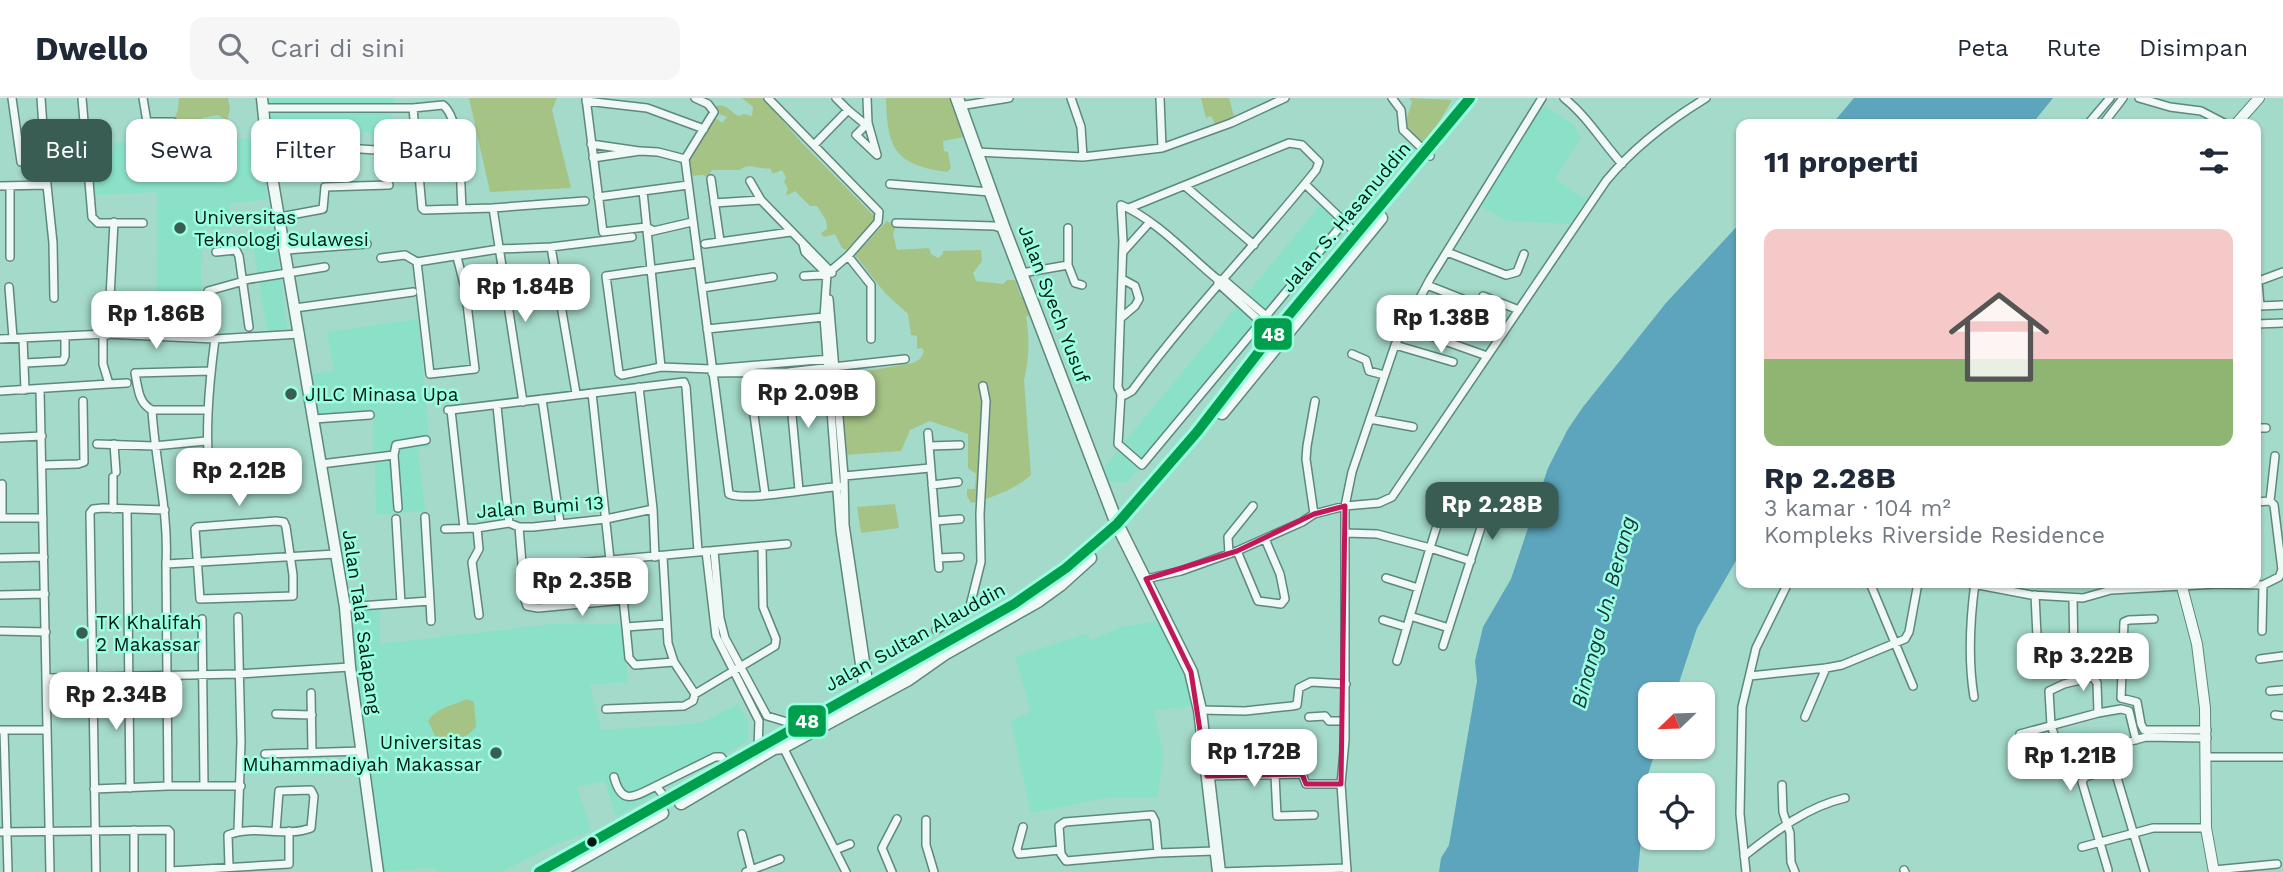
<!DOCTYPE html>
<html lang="id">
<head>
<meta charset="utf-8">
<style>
  :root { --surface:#fff; --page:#f6f6f7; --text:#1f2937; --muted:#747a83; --line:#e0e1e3; --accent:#395d52 }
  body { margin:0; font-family:"Work Sans",sans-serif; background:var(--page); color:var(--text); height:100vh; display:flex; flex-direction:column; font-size:26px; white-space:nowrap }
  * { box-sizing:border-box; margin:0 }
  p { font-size:23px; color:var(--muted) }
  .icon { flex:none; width:38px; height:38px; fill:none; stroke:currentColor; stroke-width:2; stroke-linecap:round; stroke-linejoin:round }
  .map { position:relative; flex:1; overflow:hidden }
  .panel { position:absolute; left:1736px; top:21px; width:525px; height:469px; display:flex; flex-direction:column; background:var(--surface); border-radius:14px; box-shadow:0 2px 5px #0004 }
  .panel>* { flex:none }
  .top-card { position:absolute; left:21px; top:21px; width:665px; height:63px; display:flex; gap:14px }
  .needle { width:46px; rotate:247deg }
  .fabs { position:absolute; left:1638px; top:584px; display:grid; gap:14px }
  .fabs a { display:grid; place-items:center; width:77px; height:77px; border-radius:14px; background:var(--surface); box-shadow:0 2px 5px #0004; font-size:35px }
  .price { position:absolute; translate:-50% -60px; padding:0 16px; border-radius:14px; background:#fff; color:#222; font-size:23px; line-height:46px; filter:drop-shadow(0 2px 4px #0008) }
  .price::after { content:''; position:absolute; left:50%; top:42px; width:21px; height:16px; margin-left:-10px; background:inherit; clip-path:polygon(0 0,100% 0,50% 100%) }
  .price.active { background:var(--accent); color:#fff }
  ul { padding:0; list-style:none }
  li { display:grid; align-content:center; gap:14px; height:371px; padding:0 28px }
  li span { display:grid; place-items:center; height:217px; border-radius:14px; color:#555 }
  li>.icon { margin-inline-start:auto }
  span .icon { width:126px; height:126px; fill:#fffc; stroke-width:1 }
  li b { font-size:30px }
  h2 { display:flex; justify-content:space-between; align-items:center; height:84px; padding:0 28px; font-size:30px }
  .tag { padding:0 24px; border-radius:14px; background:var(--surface); box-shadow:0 2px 5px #0004; font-size:24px; line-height:63px }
  .tag.active { background:var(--accent); color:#fff }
  header { display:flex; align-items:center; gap:42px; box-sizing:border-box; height:98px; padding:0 35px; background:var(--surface); border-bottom:2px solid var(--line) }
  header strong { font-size:33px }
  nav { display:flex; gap:38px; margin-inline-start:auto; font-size:24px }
  .search { width:490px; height:63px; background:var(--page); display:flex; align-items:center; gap:18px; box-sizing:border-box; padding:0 24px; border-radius:14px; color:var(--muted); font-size:26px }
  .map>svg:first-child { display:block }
  .built { fill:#8be1c8 }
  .green { fill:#a6c386 }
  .water { fill:#5ca5bc }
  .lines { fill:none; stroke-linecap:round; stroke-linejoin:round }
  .minor-casing { stroke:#5e887d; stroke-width:10 }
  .tertiary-casing { stroke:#5e887d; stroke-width:12 }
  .secondary-casing { stroke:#5e887d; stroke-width:13 }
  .primary-casing { stroke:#5e887d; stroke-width:15 }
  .trunk-casing { stroke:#5e887d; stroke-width:15 }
  .minor { stroke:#f1f9f7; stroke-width:7 }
  .tertiary { stroke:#f1f9f7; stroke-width:10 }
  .secondary { stroke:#f1f9f7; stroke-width:10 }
  .primary { stroke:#f1f9f7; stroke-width:12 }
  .trunk { stroke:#f1f9f7; stroke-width:12 }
  .bus-1-casing { stroke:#9bffe1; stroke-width:16 }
  .bus-1 { stroke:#009f4e; stroke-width:10 }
  .marked { fill:none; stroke:#c2185b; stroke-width:5; stroke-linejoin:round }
  .poi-dot { fill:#395d52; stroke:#9bffe1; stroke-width:2.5 }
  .bus-dot { fill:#001a12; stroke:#9bffe1; stroke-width:2.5 }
  .labels { text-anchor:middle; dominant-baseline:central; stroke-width:5; stroke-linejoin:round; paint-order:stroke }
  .poi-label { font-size:19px; fill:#001a12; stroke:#9bffe1; text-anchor:start }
  .street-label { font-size:19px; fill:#001a12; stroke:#9bffe1 }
  .water-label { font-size:21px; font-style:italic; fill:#1a3340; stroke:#9bffe1 }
  .line-badge { stroke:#9bffe1; stroke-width:2.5 }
  .badge-label { font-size:19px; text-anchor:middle; font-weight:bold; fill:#fff }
</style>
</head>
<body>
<header>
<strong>Dwello</strong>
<div class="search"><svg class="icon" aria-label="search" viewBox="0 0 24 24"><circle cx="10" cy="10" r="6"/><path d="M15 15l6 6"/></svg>Cari di sini</div>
<nav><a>Peta</a><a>Rute</a><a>Disimpan</a></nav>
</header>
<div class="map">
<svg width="2283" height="774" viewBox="0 0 2283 774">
  <rect width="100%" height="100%" fill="#a4daca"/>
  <path class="built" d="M264,0H394L389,37L303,28L301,47L270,43Z
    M1543,7L1573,26L1581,40L1555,81L1586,102L1570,126L1508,123L1481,109Z
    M172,40L173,46L257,40L266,88L267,101L229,106L231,132L203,130L200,219L156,220L158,94L95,97L91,58L113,57L114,44Z
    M1322,105L1348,130L1173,337L1126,385L1110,384L1104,369Z
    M250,131L274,132L288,235L268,237Z
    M418,221L430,350L418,351L425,413L376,417L373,313L315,318L309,277L334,273L327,234Z
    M380,511V546L552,526H622L628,584L590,587L601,632L701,625L738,606L748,623V643L616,719L605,683L577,689L591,733L552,748L501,774H440L433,769L383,774L346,513Z
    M1163,522L1191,583L1192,608L1154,612L1163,655L1158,699H1111L1031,715L1011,623L1031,613L1015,559L1085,536L1092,542L1121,529Z"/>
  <path class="green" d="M179,0H228L230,11L227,23L218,17L202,20L199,38L190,40L180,34L173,24L178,12Z
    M469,0H557L552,12L571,90L490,94Z
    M742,0H763L803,46L876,120L846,152L842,150L835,136L824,139L821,135L827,131L826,122L817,108H810L795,93L788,97L786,96L788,91L784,84L786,79L782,72L773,76L770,70C759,73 750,63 740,72H712L708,79L703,77L690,78L688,60L714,22L717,21L722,25L727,19L719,16L716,8C727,5 730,14 739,18L744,16L752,18L753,9Z
    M886,0H950L964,39L943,43L944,53L948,54L951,70L947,74C895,67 887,50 886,0Z
    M1201,0H1229L1235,22L1216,28L1211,18L1206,20Z
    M1409,0L1452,2L1424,50L1405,26L1412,4Z
    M887,123L896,128L893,136L897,152L929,150L931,156L938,160L943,156V153L981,152L982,163L973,175L976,183L1003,186L1007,182H1015L1021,199H1027L1035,214L1026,219C1030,239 1029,262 1024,282L1031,377C1016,391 991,400 971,405L967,398V391H975L976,376L968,370V336L930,323L910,332L901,353L844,357L841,306L864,304L865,290L858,286L856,275L913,265L920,261L924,254L922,250L917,251V238L911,237L908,216L885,195L855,157Z
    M895,406L899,430L861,435L857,409Z
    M467,601L474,604L476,629L469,636L446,648L435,638L428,623C436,610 453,607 467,601Z"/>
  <path class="water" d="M1854,0H2053L2032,26H1832Z
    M1741,124V454L1697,530L1675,597H1650V649H1657L1647,679L1638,774H1439L1441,760L1449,747L1477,583L1475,563L1483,529L1511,481L1548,370L1568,331L1583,309L1666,205Z"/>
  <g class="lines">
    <defs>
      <path id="minor" d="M12,0L21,64
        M41,0L47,87
        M82,0L92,119L98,125H143
        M143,0L147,24H173
        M586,0L603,134L646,129L652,132
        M768,0L879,114L878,124L848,158
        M867,0L868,25L877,57L856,37L868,25
        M1071,0L1081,29L1083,59
        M1160,0L1162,50
        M1392,0L1401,12L1403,32L1430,58
        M1564,0C1587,18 1602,44 1622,66
        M2139,0L2170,9L2201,13L2226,26
        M586,3L647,10L704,31
        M959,8L1009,0
        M263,10H413L443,7C462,22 460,85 462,109
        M413,10L422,110L424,112L493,110L585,103
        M848,12L866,27
        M2088,26L2110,0
        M2103,26L2123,0
        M591,46L639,53
        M814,47L848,12L836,0
        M267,49L315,48L391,53
        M976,54L1083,59L1162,50L1231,25L1285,0
        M593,60L640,53L658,54L685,61L729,396C745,404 820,389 844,388
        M685,61L714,14L708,6L695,0
        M711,81L720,143
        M750,83L761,102
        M890,86L990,94
        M1305,86L1358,137
        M0,88L47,87L53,145L54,200
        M1185,88L1254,147
        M643,93L661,269L711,271L830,261
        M598,99L688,87
        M714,105L761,102L832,175
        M493,110L523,304
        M1129,110L1289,45L1302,47L1319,64L1316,72C1257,146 1189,215 1132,293L1125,297L1121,296L1118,289L1123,143L1121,107C1155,121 1188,157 1217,181L1224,182L1266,218L1344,124
        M280,119L323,111L325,89L389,87
        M896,125L994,128L1004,131
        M649,134L692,124
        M705,146L791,134
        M803,146L805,154L825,174
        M551,149L576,295
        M286,152L367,146
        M216,154L236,152L239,158L249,229
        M1123,154L1149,125
        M1447,154L1506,177L1517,174L1524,156
        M10,159V89
        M381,160L405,157L417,164L499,151L551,149L632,139
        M417,164L430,276L475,271L465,190L457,159
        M1068,167V130
        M1022,175L1068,167L1075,185L1082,187
        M804,178L821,177L826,178
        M244,182L325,169
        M2256,184L2283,174
        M2258,184L2260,208L2283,207
        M1218,185L1276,238
        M1427,187L1470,204
        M9,189L13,240
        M702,190L773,179
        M1483,198L1519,212
        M829,201L844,378L845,427L869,587
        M295,210L413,194
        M1122,219L1135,208L1139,201L1135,188L1122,181
        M2256,226L2283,225
        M1405,229L1487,258
        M707,231L824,219
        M108,237L114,124
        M210,237L206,200L208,193L244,183
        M0,241L106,236L215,241L300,236
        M23,241L25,292
        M1395,247L1453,264
        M1352,256L1366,262L1369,273L1384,277
        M25,265L63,263L65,258V239
        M661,269L622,277L619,275L606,178L698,165
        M748,274L765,396
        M788,274L799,392
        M712,275L788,274L905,261
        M109,286L127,285
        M639,289L653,411
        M40,291L50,774
        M0,293L109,286L103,266V237
        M592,295L610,462
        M1121,296L1118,346L1142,367L1266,218L1282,230
        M542,301L560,425
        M497,308L509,425
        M152,312C155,364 169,414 166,466L336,456
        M207,312H152C138,305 138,289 135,275L211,273
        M448,312H451L464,430
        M451,312L684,284L686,289L698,453
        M314,321L370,317
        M1370,321L1413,329
        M2256,330H2266
        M928,335L939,470
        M0,340L42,338
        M97,346L154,348L206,343
        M114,346L116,374
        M929,348L960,347
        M321,366L394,357
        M43,367L78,366L84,364L83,303
        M844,378L930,370
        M113,379V411
        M2,386V420
        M932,387L958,384
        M210,391C205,337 208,294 215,241
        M2270,403L2275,358
        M398,410L394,357L396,347L426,342
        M127,411L130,690
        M1314,416L1306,361L1307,348L1315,303
        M1440,418L1430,450L1471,463
        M0,420H43
        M396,421L401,505
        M276,423L284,424L286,429L293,477V498L200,501L195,431L197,429Z
        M935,423L960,421
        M519,429L525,502L527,508L538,510L624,502
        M477,430L479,451L472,464L479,517
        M445,431L477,430L509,425L519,429H533L606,421L653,411L655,459
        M1345,435L1377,436L1430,450L1397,563
        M706,453L716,538L759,623L758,650
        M714,453L720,520L725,540L767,618L797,627
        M1237,453L1258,503L1281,506L1285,501L1280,476L1265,441
        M1229,456L1228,439L1253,408
        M0,460L44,459
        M938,460L960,459
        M619,462L626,529L667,526
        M523,470L787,446
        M1386,480L1418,490
        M1146,481L1181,473L1237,453L1302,424L1314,416L1345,408L1379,405L1392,399L1606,83C1633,50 1670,22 1706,0
        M1870,485L1913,588
        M1968,485L2031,497L2083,500L2111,492L2217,486L2263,487L2279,479L2282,472L2274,407L2270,403L2256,404
        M0,497L45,496
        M2035,497L2037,538
        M2073,500L2074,559
        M430,503L431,523
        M345,509L430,503L425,419
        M1410,518L1449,530
        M238,519L241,644L238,732
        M202,521L204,688
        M2154,521L2129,522L2124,524L2121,600L2137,604L2141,626L2144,632H2207
        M1383,522L1406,529
        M626,529L629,560L635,567L674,564
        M936,532L969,512L981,464L980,416L986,303L983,288
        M0,533L46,534
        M2262,533L2263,487
        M1443,548L1485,417
        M2260,561L2283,558
        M1750,578L1826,570L1842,567L1905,541L1909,534L1918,485
        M46,580L238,576L350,569
        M863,590L840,433L824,219L827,176L848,158L871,187V241
        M2270,593L2283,592
        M311,595L312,654
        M695,596L775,548L776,541L763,509L762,448
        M1974,599C1968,562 1970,522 1975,485
        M606,611L684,608L693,603L695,596L674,564L668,545L663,459
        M1200,612L1245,613L1292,608L1297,607L1299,590L1311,584L1346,586
        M2098,615L2121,611L2129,613L2136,642
        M276,616L312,617
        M2275,617L2283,618
        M1309,619L1325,618L1329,623H1345
        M1805,619L1826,570
        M1,632H47
        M4,632L8,774
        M2020,636L2098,615L2097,585L2093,579L2064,586L2049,593L2051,627L2061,658L2064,661L2146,639L2207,640
        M783,649L846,774
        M265,656L362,653
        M2207,659H2283
        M1275,677L1277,718L1314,717
        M1207,678L1302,676L1306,686H1341
        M614,679C622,709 635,698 656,688L667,702
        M1782,687L1783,714L1790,735L1791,764L1795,774
        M168,688H241
        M656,688L715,659H721L728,667
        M94,691L168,688L166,466
        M926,722V747L934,774
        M1023,729L1017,751L1019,756L1060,752
        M134,732V774
        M0,734L168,732L170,734V774
        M742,736L751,771
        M2082,749L2153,730H2206
        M835,752L850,746
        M1158,755L1155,723L1152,717L1065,724L1059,728L1061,756L1066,763L1158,755L1215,753
        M1744,758C1775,734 1806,709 1845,700
        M229,769L228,737C254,726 285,740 311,730L314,698L311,692L279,693L276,733
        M1904,772L1905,774
        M2108,772L2082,684L2085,679L2111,671L2115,673L2145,774
        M2214,772L2277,766
        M170,773L289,766V733
        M96,774L90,415L93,411L103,410L165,412
        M746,774L780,761
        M892,774L882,750L897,721
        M1220,774L1347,770
        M1347,774L1341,686L1345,642V408L1352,374L1395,247L1430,181L1542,0
        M1746,774L1740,716L1742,609L1756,550L1788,485"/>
      <path id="tertiary" d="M2236,26L2259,0
        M2181,485L2197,546L2205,610L2206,730L2214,774"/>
      <path id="secondary" d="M262,0L267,49L345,509L350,569L378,774"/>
      <path id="primary" d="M957,0L1004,131L1117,426L1191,574L1200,612L1219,774"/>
      <path id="trunk" d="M1222,315L1381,120
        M681,705L774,650L783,649L907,582L944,556L1038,503L1060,487L1090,460
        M539,774L1014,506L1066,470L1117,426L1197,334L1268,242L1470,0
        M558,774L662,715"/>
    </defs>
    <use href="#minor" class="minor-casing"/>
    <use href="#tertiary" class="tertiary-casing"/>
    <use href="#secondary" class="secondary-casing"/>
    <use href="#primary" class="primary-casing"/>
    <use href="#trunk" class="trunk-casing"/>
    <use href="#minor" class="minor"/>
    <use href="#tertiary" class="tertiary"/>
    <use href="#secondary" class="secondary"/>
    <use href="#primary" class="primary"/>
    <use href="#trunk" class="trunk"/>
    <defs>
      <path id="bus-1" d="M539,774L1014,506L1066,470L1117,426L1197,334L1268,242L1470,0"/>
    </defs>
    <use href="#bus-1" class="bus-1-casing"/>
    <use href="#bus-1" class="bus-1"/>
  </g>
  <path class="marked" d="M1345,408L1341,686H1306L1302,676L1207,678L1191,574L1146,481L1237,453L1314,416Z"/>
  <g class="poi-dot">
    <circle cx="180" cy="130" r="7"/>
    <circle cx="291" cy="296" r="7"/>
    <circle cx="82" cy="535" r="7"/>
    <circle cx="496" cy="655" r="7"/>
  </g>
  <circle class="bus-dot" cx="592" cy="744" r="6"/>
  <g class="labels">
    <g class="poi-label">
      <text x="194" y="119">Universitas<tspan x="194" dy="22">Teknologi Sulawesi</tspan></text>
      <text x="305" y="296">JILC Minasa Upa</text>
      <text x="96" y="524">TK Khalifah<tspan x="96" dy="22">2 Makassar</tspan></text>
      <text x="482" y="644" text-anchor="end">Universitas<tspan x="482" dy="22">Muhammadiyah Makassar</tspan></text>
    </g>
    <g class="street-label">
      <text transform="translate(1346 119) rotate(-50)">Jalan S. Hasanuddin</text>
      <text transform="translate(1054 206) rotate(69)">Jalan Syech Yusuf</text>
      <text transform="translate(540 409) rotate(-4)">Jalan Bumi 13</text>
      <text transform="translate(362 524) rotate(82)">Jalan Tala' Salapang</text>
      <text transform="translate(915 539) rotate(-29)">Jalan Sultan Alauddin</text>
    </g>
    <g class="water-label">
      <text transform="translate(1603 514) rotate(-75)">Binanga Jn. Berang</text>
    </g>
  </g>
  <g class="line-badge">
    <rect x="1253" y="219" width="40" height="34" rx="7" fill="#009f4e"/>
    <rect x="787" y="606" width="40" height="34" rx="7" fill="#009f4e"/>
  </g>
  <g class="badge-label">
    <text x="1273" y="243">48</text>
    <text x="807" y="630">48</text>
  </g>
</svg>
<div class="fabs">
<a><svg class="needle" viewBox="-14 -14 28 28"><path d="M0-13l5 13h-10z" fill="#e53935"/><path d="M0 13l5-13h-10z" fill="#747a83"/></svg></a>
<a><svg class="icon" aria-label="locate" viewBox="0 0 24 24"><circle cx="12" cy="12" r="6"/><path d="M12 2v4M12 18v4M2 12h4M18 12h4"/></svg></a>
</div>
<b class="price" style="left:525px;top:226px">Rp 1.84B</b>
<b class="price" style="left:156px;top:253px">Rp 1.86B</b>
<b class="price" style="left:1441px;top:257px">Rp 1.38B</b>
<b class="price" style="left:808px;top:332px">Rp 2.09B</b>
<b class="price" style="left:239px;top:410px">Rp 2.12B</b>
<b class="price active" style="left:1492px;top:444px">Rp 2.28B</b>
<b class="price" style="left:582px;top:520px">Rp 2.35B</b>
<b class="price" style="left:2083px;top:595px">Rp 3.22B</b>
<b class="price" style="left:116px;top:634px">Rp 2.34B</b>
<b class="price" style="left:1254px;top:691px">Rp 1.72B</b>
<b class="price" style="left:2070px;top:695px">Rp 1.21B</b>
<div class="top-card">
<a class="tag active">Beli</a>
<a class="tag">Sewa</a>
<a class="tag">Filter</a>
<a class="tag">Baru</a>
</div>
<section class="panel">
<h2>11 properti<svg class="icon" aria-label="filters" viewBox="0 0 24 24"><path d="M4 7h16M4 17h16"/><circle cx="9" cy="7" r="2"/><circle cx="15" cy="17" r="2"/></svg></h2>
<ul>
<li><span style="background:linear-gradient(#f6c9c9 60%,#8fb573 0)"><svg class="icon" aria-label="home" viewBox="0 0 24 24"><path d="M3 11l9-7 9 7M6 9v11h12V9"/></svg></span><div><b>Rp 2.28B</b><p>3 kamar · 104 m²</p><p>Kompleks Riverside Residence</p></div></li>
</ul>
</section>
</div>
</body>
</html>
